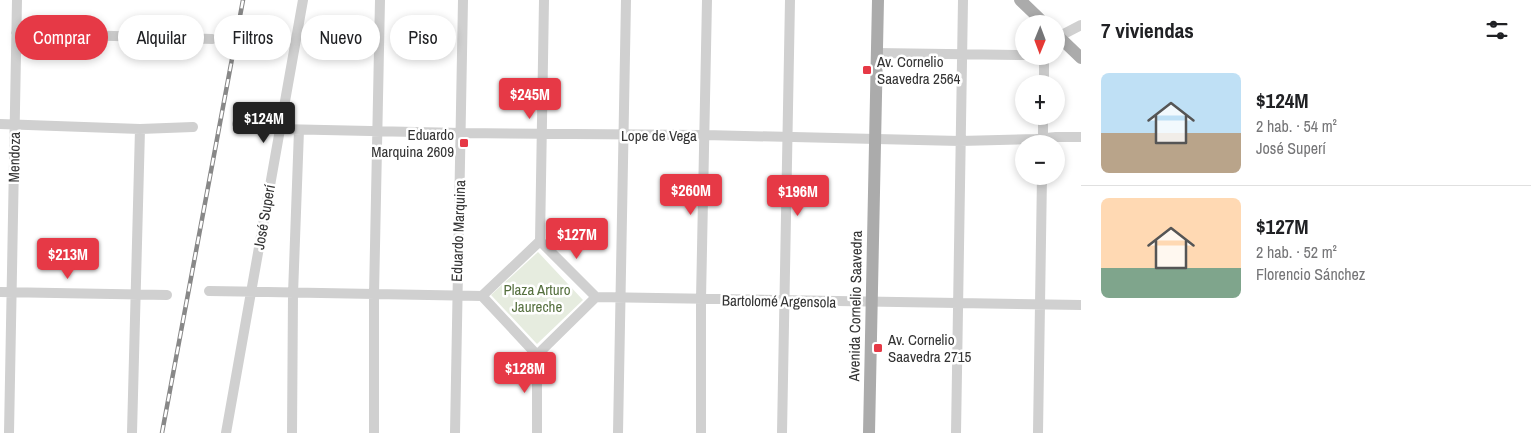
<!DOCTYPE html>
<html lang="es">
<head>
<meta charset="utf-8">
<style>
  :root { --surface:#fff; --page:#f2f2f2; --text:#202124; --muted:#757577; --line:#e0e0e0; --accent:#e63946 }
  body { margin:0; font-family:"Archivo Narrow",sans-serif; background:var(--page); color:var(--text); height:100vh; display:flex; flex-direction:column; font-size:19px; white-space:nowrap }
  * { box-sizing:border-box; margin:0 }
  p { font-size:16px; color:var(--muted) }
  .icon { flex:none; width:28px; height:28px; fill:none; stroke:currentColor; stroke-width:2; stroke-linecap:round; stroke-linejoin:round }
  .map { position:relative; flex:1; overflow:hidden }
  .details { display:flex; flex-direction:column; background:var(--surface); width:450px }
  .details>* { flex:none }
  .guide { position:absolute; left:15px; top:15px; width:475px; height:45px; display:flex; gap:10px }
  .needle { width:32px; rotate:181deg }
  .fabs { position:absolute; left:1015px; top:15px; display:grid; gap:10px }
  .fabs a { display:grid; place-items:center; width:50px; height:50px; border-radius:50%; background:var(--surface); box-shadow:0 2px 8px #0003; font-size:25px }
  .price { position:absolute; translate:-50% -42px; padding:0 11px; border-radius:5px; background:var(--accent); color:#fff; font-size:16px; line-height:32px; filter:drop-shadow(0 1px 2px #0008) }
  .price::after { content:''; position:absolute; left:50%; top:30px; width:15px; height:11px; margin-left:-8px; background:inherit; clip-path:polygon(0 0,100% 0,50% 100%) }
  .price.current { background:#222; color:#fff }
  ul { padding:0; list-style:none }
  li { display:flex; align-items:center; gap:15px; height:125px; padding:0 20px }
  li+li { border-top:1px solid var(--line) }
  li span { display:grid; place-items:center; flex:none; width:140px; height:100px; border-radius:8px; color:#555 }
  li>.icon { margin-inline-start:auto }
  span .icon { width:60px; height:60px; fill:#fffc; stroke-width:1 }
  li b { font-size:21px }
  h2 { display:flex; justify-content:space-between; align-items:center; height:60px; padding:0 20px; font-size:21px }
  .chip { padding:0 18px; border-radius:22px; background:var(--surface); box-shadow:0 2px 8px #0003; font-size:18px; line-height:45px }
  .chip.current { background:var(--accent); color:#fff }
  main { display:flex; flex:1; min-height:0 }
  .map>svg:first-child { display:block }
  .green { fill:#e6ecdf }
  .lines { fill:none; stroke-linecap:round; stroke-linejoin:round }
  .minor { stroke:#d0d0d0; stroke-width:10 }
  .major { stroke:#ababab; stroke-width:12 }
  .rail-casing { stroke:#888; stroke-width:4.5 }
  .rail { stroke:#fff; stroke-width:2.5; stroke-dasharray:8; stroke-linecap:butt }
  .poi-dot { fill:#e63946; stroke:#fff; stroke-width:2 }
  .labels { text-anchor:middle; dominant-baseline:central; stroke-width:5; stroke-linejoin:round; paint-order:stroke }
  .poi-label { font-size:15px; fill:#333; stroke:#fff; text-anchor:start }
  .street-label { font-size:15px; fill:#333; stroke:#fff }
  .park-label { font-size:15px; fill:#56703f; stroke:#fff }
</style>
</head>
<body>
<main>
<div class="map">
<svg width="1081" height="433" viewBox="0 0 1081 433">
  <rect width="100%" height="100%" fill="#fff"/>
  <path class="green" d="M538,252L583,300L537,344L491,295Z"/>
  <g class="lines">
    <path class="minor" d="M16,33L212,39
      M1056,38L1081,25
      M876,53L1024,55
      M1044,84V56
      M0,124L140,129L193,127
      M237,124L279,129L461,133L705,135L960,141L1036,139L1056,137H1081
      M1043,144V116
      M540,241L596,297
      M209,291L482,296
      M0,292L167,295
      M482,296L540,241L544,0
      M482,296L537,355V433
      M596,297L1081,305
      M537,355L596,297
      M9,433L17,0
      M132,433L140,129
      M226,433L303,0
      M292,433L293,294L299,130
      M374,433V295L380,0
      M455,433L463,0
      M618,433L626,0
      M701,433V299L707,0
      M782,433L790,0
      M956,433L963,0
      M1038,433L1042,176"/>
    <path class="major" d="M1020,0L1045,24
      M1056,34L1081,58
      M869,433L878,0"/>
    <defs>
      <path id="rail" d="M162,433L243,0"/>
    </defs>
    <use href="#rail" class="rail-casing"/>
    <use href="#rail" class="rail"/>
  </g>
  <g class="poi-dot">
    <rect x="862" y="65" width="10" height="10" rx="2.5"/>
    <rect x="459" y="138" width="10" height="10" rx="2.5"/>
    <rect x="873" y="343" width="10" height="10" rx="2.5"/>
  </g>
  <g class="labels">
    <g class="poi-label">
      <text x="877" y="61">Av. Cornelio<tspan x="877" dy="17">Saavedra 2564</tspan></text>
      <text x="454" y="134" text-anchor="end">Eduardo<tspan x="454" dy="17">Marquina 2609</tspan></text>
      <text x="888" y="339">Av. Cornelio<tspan x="888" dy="17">Saavedra 2715</tspan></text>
    </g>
    <g class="street-label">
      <text x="659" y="135">Lope de Vega</text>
      <text transform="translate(14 157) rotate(-89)">Mendoza</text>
      <text transform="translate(264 217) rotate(-80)">José Superí</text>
      <text transform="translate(458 231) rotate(-88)">Eduardo Marquina</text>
      <text transform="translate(779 301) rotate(1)">Bartolomé Argensola</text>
      <text transform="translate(855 306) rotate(-89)">Avenida Cornelio Saavedra</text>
    </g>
    <g class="park-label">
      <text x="537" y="289">Plaza Arturo<tspan x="537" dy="17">Jaureche</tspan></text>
    </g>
  </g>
</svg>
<div class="fabs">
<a><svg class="needle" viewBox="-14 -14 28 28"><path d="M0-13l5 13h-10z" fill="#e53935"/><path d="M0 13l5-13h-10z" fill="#757577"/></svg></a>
<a>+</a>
<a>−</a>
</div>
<b class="price" style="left:530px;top:120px">$245M</b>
<b class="price current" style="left:264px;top:144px">$124M</b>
<b class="price" style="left:691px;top:216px">$260M</b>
<b class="price" style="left:798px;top:217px">$196M</b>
<b class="price" style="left:577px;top:260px">$127M</b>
<b class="price" style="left:68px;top:280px">$213M</b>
<b class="price" style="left:525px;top:394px">$128M</b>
<div class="guide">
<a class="chip current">Comprar</a>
<a class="chip">Alquilar</a>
<a class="chip">Filtros</a>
<a class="chip">Nuevo</a>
<a class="chip">Piso</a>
</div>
</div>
<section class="details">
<h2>7 viviendas<svg class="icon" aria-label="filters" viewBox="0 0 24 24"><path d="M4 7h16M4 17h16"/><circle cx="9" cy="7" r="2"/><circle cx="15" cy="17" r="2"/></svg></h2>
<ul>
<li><span style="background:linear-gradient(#bfe0f5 60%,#b9a48a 0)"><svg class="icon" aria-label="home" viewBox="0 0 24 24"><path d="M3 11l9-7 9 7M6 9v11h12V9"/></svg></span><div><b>$124M</b><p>2 hab. · 54 m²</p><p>José Superí</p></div></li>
<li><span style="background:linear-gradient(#ffd9b3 70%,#7fa58c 0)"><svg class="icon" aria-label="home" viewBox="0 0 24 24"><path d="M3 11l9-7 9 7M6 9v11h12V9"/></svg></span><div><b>$127M</b><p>2 hab. · 52 m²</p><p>Florencio Sánchez</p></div></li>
</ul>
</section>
</main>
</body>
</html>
